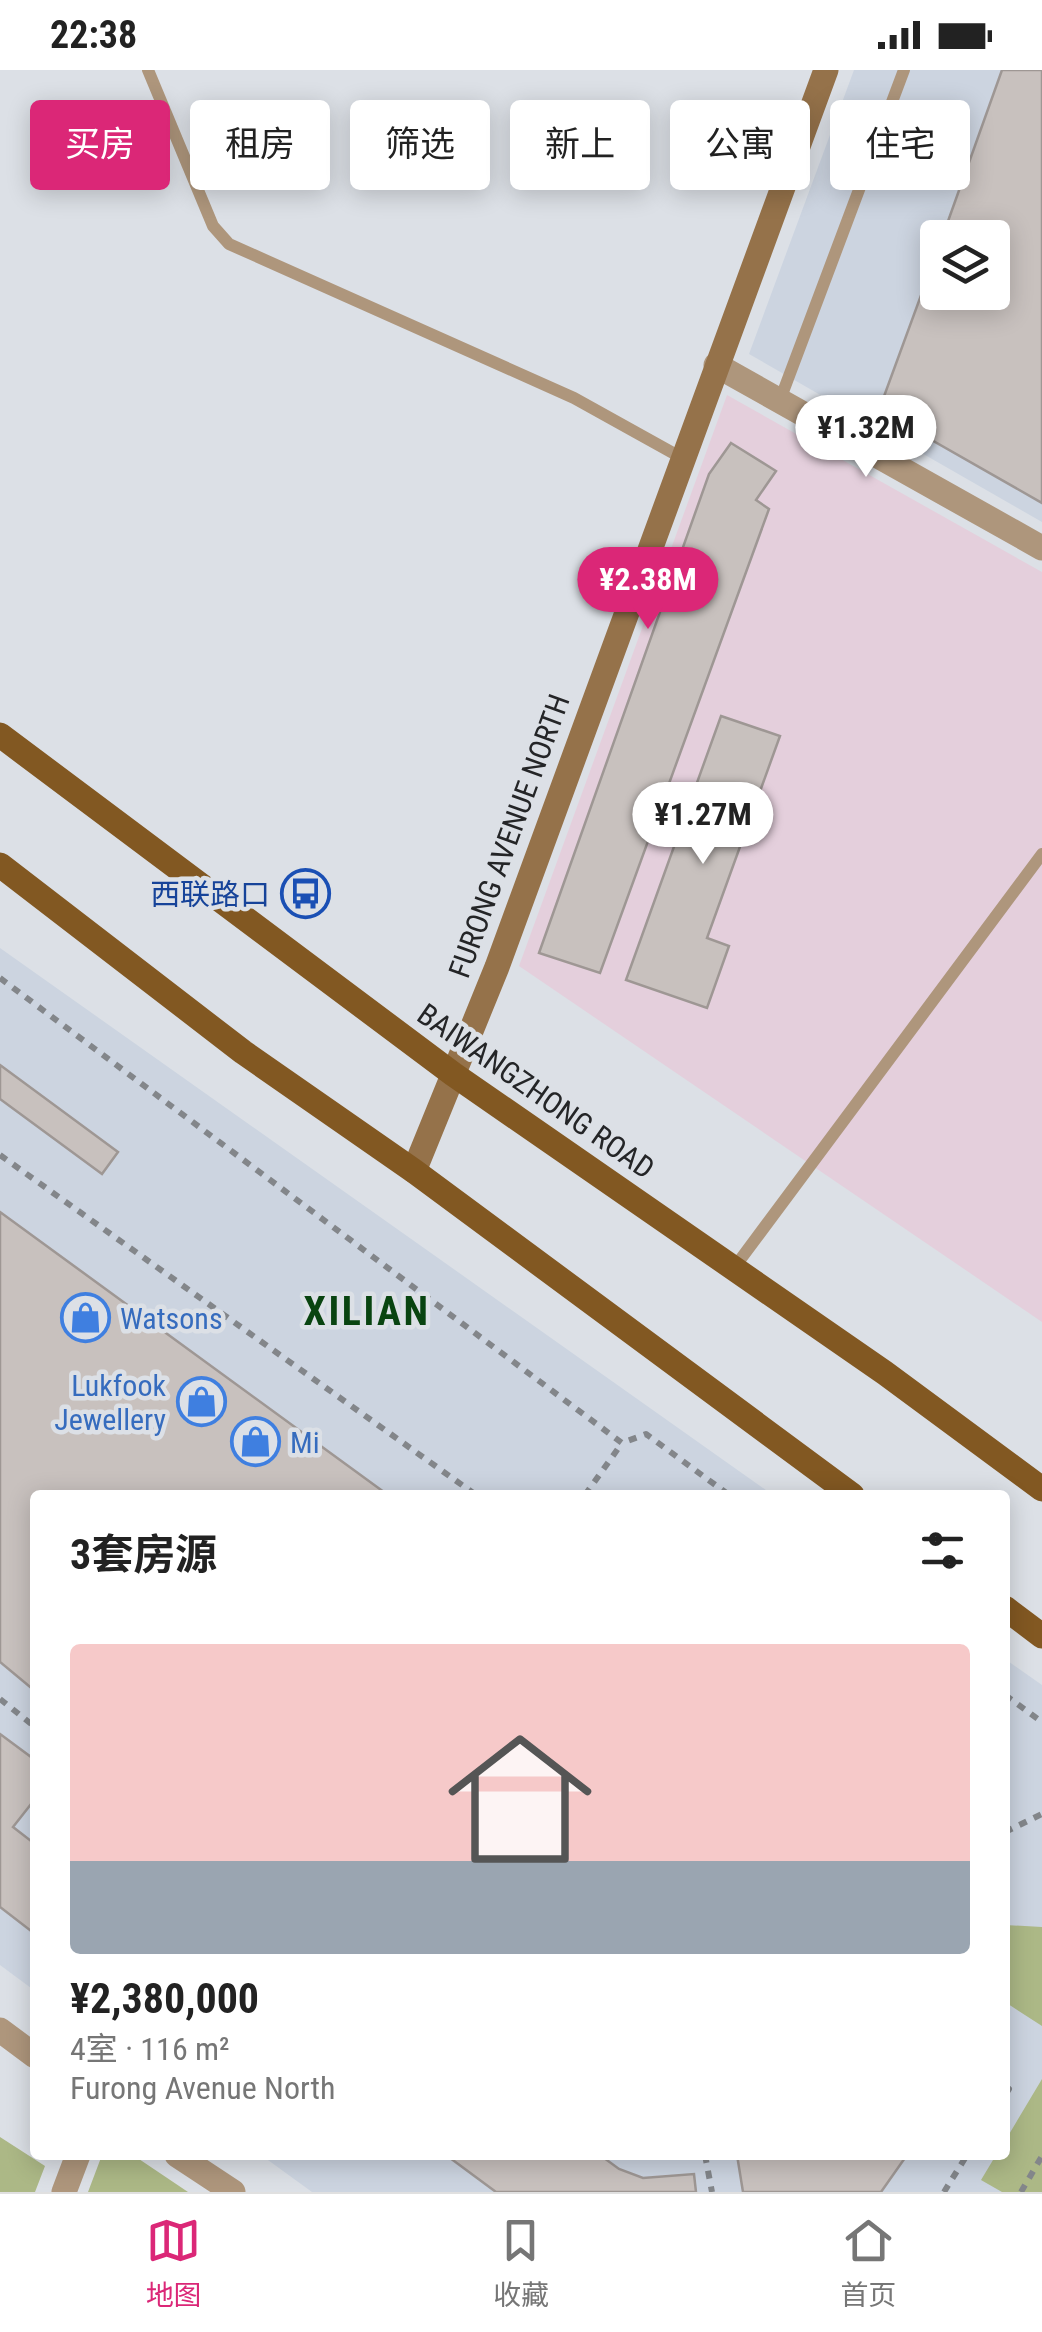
<!DOCTYPE html>
<html lang="zh">
<head>
<meta charset="utf-8">
<style>
  :root { --surface:#fff; --page:#f6f6f6; --text:#222; --muted:#767676; --line:#e0e0e0; --accent:#db2777 }
  body { margin:0; font-family:"Roboto Condensed","Noto Sans SC",sans-serif; background:var(--page); color:var(--text); height:100vh; display:flex; flex-direction:column; font-size:38px; white-space:nowrap }
  * { box-sizing:border-box; margin:0 }
  p { font-size:32px; color:var(--muted) }
  .icon { flex:none; width:55px; height:55px; fill:none; stroke:currentColor; stroke-width:2; stroke-linecap:round; stroke-linejoin:round }
  .map { position:relative; flex:1; overflow:hidden }
  .drawer { position:absolute; left:30px; top:1420px; width:980px; height:670px; display:flex; flex-direction:column; background:var(--surface); border-radius:10px; box-shadow:0 5px 25px #0003 }
  .drawer>* { flex:none }
  .top-card { position:absolute; left:30px; top:30px; width:982px; height:90px; display:flex; gap:20px }
  .tools { position:absolute; left:920px; top:150px; display:grid; gap:20px }
  .tools a { display:grid; place-items:center; width:90px; height:90px; border-radius:10px; background:var(--surface); box-shadow:0 5px 25px #0003; font-size:50px }
  .price { position:absolute; translate:-50% -85px; padding:0 22px; border-radius:35px; background:#fff; color:#222; font-size:32px; line-height:65px; filter:drop-shadow(0 2px 5px #0008) }
  .price::after { content:''; position:absolute; left:50%; top:60px; width:30px; height:22px; margin-left:-15px; background:inherit; clip-path:polygon(0 0,100% 0,50% 100%) }
  .price.current { background:var(--accent); color:#fff }
  ul { padding:0; list-style:none }
  li { display:grid; align-content:center; gap:20px; height:530px; padding:0 40px }
  li span { display:grid; place-items:center; height:310px; border-radius:10px; color:#555 }
  li>.icon { margin-inline-start:auto }
  span .icon { width:180px; height:180px; fill:#fffc; stroke-width:1 }
  li b { font-size:42px }
  h2 { display:flex; justify-content:space-between; align-items:center; height:120px; padding:0 40px; font-size:42px }
  .tag { padding:0 35px; border-radius:10px; background:var(--surface); box-shadow:0 5px 25px #0003; font-size:35px; line-height:90px }
  .tag.current { background:var(--accent); color:#fff }
  .status { display:flex; justify-content:space-between; align-items:center; height:70px; padding:0 50px; background:var(--surface); direction:ltr }
  .status svg { height:28px; fill:currentColor }
  .tabs { display:flex; justify-content:space-around; align-items:center; height:140px; border-top:2px solid var(--line); background:var(--surface); font-size:28px; color:var(--muted) }
  .tabs a { display:grid; justify-items:center; gap:5px }
  .tabs .current { color:var(--accent) }
  .map>svg:first-child { display:block }
  .built { fill:#ccd4e0; fill-rule:evenodd }
  .industrial { fill:#e4cfdc }
  .green { fill:#acb886 }
  .building { fill:#c8c1be; stroke:#9e9794; stroke-width:2.5 }
  .lines { fill:none; stroke-linecap:round; stroke-linejoin:round }
  .path { stroke:#83868a; stroke-width:6; stroke-dasharray:8 8; stroke-linecap:butt }
  .lane { stroke:#ae967c; stroke-width:12 }
  .street { stroke:#ae967c; stroke-width:25 }
  .secondary { stroke:#95724a; stroke-width:25 }
  .primary { stroke:#825822; stroke-width:25 }
  .labels { text-anchor:middle; dominant-baseline:central; stroke-width:9; stroke-linejoin:round; paint-order:stroke }
  .street-label { font-size:30px; fill:#242527; stroke:#dce0e6 }
  .transit-label { font-size:30px; fill:#164399; stroke:#dce0e6; text-anchor:end }
  .shop-label { font-size:30px; fill:#366cbe; stroke:#dce0e6; text-anchor:start }
  .district-label { font-size:40px; font-weight:bold; letter-spacing:2.5px; fill:#094410; stroke:#dce0e6 }
</style>
</head>
<body>
<div class="status"><b>22:38</b><svg viewBox="0 0 49 12"><path d="M0 12V9h3v3zM5 12V6h3v6zM10 12V3h3v9zM15 12V0h3v12zM26 1h20v11H26zM47 4h2v5h-2z"/></svg></div>
<div class="map">
<svg width="1042" height="2122" viewBox="0 0 1042 2122">
  <rect width="100%" height="100%" fill="#dce0e6"/>
  <path class="built" d="M854,0H1042V452L749,284ZM938,168H992V222H938Z
    M0,878L773,1425H35V1921L0,1895Z
    M1005,1589L1042,1615V2122H312L261,2085H1005Z"/>
  <path class="industrial" d="M727,325L1042,502V1252L519,896Z"/>
  <path class="green" d="M1005,1855L1042,1857V1956L1005,1932Z
    M1042,2009V2122H1002L981,2110L996,2085H1005V2071Z
    M0,2067L45,2096L35,2122H0Z
    M102,2085H133L188,2122H88Z"/>
  <path class="building" d="M1002,0H1042V433L879,340L938,179V222H992V168H942Z
    M731,373L776,401L756,430L769,439L600,903L539,883L709,404Z
    M721,646L780,666L707,868L729,876L707,938L626,910Z
    M0,995L118,1082L102,1104L0,1029Z
    M0,1142L388,1425H35V1621L0,1592Z
    M0,1664L35,1690V1729L13,1757L35,1774V1864L0,1837Z
    M446,2085H600L619,2099L643,2108L694,2104L696,2122H496Z
    M737,2085H907L881,2122H743Z"/>
  <g class="lines">
    <path class="path" d="M0,908L622,1373L646,1364L729,1425
      M0,1085L476,1425
      M585,1425L622,1373
      M1005,1625L1042,1652
      M0,1629L35,1657
      M1005,1762L1042,1744
      M1005,2016L1009,2019L1005,2025
      M705,2085L712,2122
      M944,2122L967,2085
      M1021,2122L1042,2086"/>
    <path class="lane" d="M148,0L213,156L229,174L574,328L682,388
      M780,330L904,0
      M734,1198L1042,784"/>
    <path class="street" d="M716,295L1042,478
      M0,1960L35,1986
      M177,2085L233,2122
      M64,2122L78,2085"/>
    <path class="secondary" d="M414,1101L497,897L826,0"/>
    <path class="primary" d="M0,665L453,1004L885,1303L1042,1419
      M0,795L243,982L414,1101L852,1425
      M1005,1538L1042,1566"/>
  </g>
  <defs>
    <symbol id="bus-ring" viewBox="-11 -11 22 22"><circle r="9.5" fill="#dce0e6" stroke="#1a4fb4" stroke-width="1.5"/><path d="M-5-6H5V4H4V6H2V4H-2V6H-4V4H-5ZM-3.5-4V0h7V-4ZM-3.5 1.2v1.5H-2V1.2ZM2 1.2v1.5H3.5V1.2Z" fill="#1a4fb4"/></symbol>
    <symbol id="shop-ring" viewBox="-11 -11 22 22"><circle r="9.5" fill="#dce0e6" stroke="#3f7fe0" stroke-width="1.5"/><path d="M-5-2.5h2.3a2.7 3.5 0 0 1 5.4 0H5L5.5 6h-11ZM-1.5-2.5h3a1.5 2.3 0 0 0-3 0Z" fill="#3f7fe0"/></symbol>
  </defs>
  <g fill-rule="evenodd">
    <use href="#bus-ring" x="278" y="796" width="55" height="55"/>
    <use href="#shop-ring" x="58" y="1220" width="55" height="55"/>
    <use href="#shop-ring" x="174" y="1304" width="55" height="55"/>
    <use href="#shop-ring" x="228" y="1344" width="55" height="55"/>
  </g>
  <g class="labels">
    <g class="street-label">
      <text transform="translate(509 766) rotate(-70)">FURONG AVENUE NORTH</text>
      <text transform="translate(536 1021) rotate(35)">BAIWANGZHONG ROAD</text>
    </g>
    <g class="transit-label">
      <text x="270" y="824">西联路口</text>
    </g>
    <g class="shop-label">
      <text x="120" y="1248">Watsons</text>
      <text x="166" y="1315" text-anchor="end">Lukfook<tspan x="166" dy="34">Jewellery</tspan></text>
      <text x="290" y="1372">Mi</text>
    </g>
    <g class="district-label">
      <text x="367" y="1241">XILIAN</text>
    </g>
  </g>
</svg>
<div class="tools">
<a><svg class="icon" aria-label="layers" viewBox="0 0 24 24"><path d="M12 4l9 5-9 5-9-5zM3 14l9 5 9-5"/></svg></a>
</div>
<b class="price" style="left:866px;top:410px">¥1.32M</b>
<b class="price current" style="left:648px;top:562px">¥2.38M</b>
<b class="price" style="left:703px;top:797px">¥1.27M</b>
<div class="top-card">
<a class="tag current">买房</a>
<a class="tag">租房</a>
<a class="tag">筛选</a>
<a class="tag">新上</a>
<a class="tag">公寓</a>
<a class="tag">住宅</a>
</div>
<section class="drawer">
<h2>3套房源<svg class="icon" aria-label="filters" viewBox="0 0 24 24"><path d="M4 7h16M4 17h16"/><circle cx="9" cy="7" r="2"/><circle cx="15" cy="17" r="2"/></svg></h2>
<ul>
<li><span style="background:linear-gradient(#f6c9c9 70%,#9aa5b1 0)"><svg class="icon" aria-label="home" viewBox="0 0 24 24"><path d="M3 11l9-7 9 7M6 9v11h12V9"/></svg></span><div><b>¥2,380,000</b><p>4室 · 116 m²</p><p>Furong Avenue North</p></div></li>
</ul>
</section>
</div>
<nav class="tabs">
<a class="current"><svg class="icon" aria-label="map" viewBox="0 0 24 24"><path d="M3 6l6-2 6 2 6-2v14l-6 2-6-2-6 2zM9 4v14M15 6v14"/></svg>地图</a>
<a><svg class="icon" aria-label="saved" viewBox="0 0 24 24"><path d="M7 4h10v16l-5-4-5 4z"/></svg>收藏</a>
<a><svg class="icon" aria-label="home" viewBox="0 0 24 24"><path d="M3 11l9-7 9 7M6 9v11h12V9"/></svg>首页</a>
</nav>
</body>
</html>
